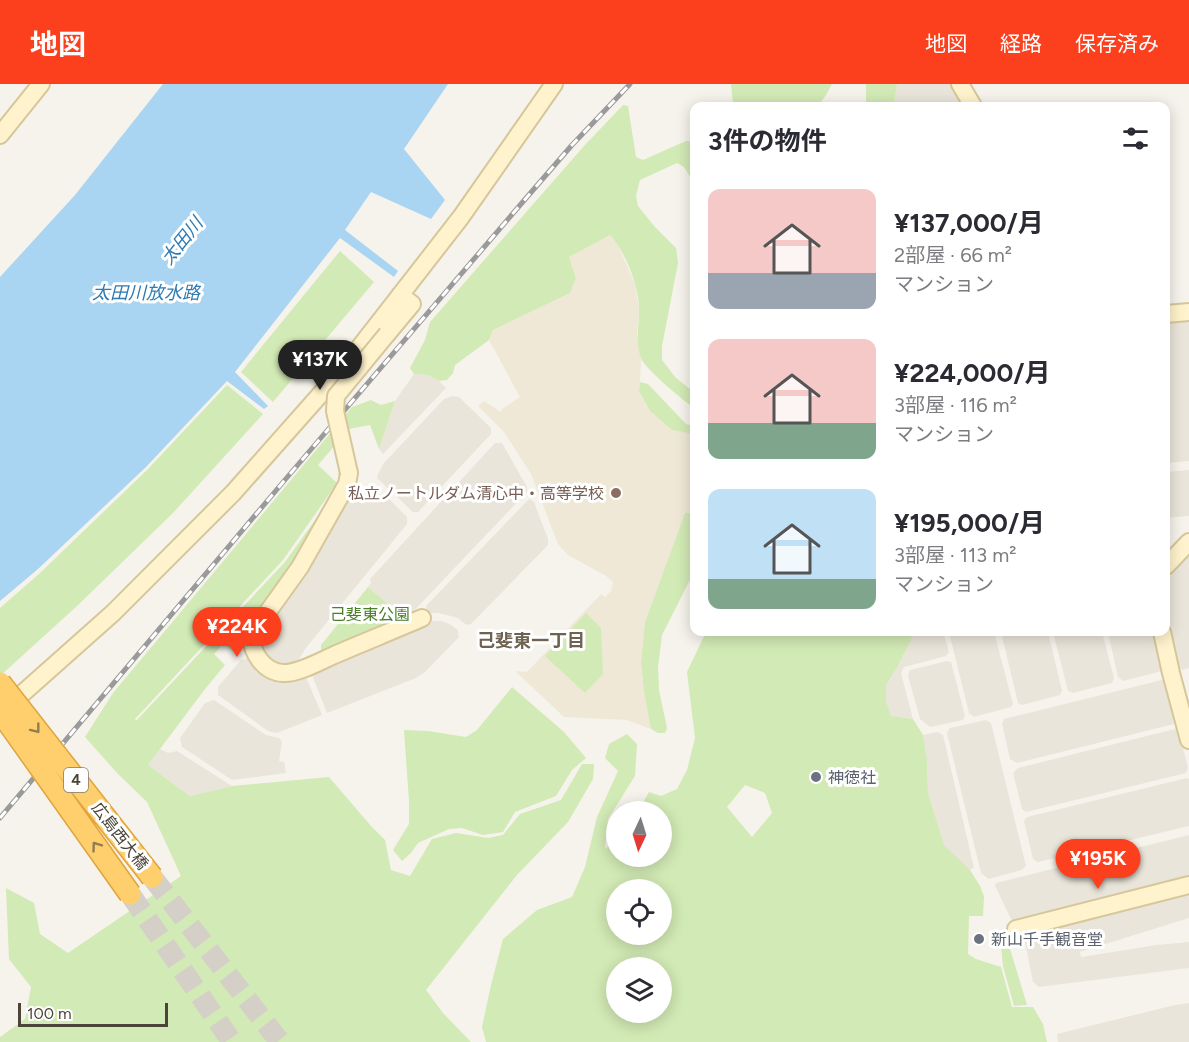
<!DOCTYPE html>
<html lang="ja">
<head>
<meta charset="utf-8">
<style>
  :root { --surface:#fff; --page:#f7f7f7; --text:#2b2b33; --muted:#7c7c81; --accent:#fc3f1d }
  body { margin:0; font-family:Figtree,"Noto Sans JP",sans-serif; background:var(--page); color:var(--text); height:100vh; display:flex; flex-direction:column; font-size:22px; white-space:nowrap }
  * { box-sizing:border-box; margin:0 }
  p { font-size:20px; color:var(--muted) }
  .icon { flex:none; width:33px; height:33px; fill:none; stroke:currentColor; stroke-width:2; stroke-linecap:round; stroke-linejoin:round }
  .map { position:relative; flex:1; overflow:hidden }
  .sheet { position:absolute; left:690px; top:18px; width:480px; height:534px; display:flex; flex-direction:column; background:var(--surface); border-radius:12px; box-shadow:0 3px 15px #0003 }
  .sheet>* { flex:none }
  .needle { width:39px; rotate:184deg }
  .controls { position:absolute; left:606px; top:717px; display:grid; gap:12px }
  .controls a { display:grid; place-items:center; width:66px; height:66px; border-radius:50%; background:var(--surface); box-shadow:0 3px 15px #0003; font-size:30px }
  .scale { position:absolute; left:18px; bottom:15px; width:150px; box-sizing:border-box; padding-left:6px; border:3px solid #4b4439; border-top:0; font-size:16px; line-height:21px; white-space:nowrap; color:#4b4439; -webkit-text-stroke:4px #fff; paint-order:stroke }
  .price { position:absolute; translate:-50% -51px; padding:0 14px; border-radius:21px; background:var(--accent); color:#fff; font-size:20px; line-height:39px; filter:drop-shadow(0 2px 3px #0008) }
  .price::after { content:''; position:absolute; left:50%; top:36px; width:18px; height:14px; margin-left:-9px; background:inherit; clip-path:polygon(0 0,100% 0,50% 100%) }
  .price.on { background:#222; color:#fff }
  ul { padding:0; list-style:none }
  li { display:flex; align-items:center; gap:18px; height:150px; padding:0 18px }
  li span { display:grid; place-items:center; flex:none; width:168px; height:120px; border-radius:12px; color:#555 }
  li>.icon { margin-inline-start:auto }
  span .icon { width:72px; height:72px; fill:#fffc; stroke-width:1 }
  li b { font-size:26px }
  h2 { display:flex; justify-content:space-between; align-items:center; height:72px; padding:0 18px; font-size:26px }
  header { display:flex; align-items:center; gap:36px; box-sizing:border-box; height:84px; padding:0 30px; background:var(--accent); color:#fff }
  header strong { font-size:28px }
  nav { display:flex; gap:33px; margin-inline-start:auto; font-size:21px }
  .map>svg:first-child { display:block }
  .residential { fill:#eae5da }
  .education { fill:#efe8d6 }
  .green { fill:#d2eab5; fill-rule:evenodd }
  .water { fill:#a9d4f2 }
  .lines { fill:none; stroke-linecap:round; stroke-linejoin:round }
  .highway-tunnel { stroke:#d4d0c8; stroke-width:21; stroke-dasharray:21 10; stroke-linecap:butt }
  .secondary-casing { stroke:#d6c79b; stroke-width:20 }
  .secondary { stroke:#fff3cd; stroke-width:16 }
  .rail-casing { stroke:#9a9a9a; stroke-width:5 }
  .rail { stroke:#fff; stroke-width:3; stroke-dasharray:9; stroke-linecap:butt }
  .secondary-bridge-casing { stroke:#d6c79b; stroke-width:20; stroke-linecap:butt }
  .highway-bridge-casing { stroke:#e0a43c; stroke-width:24; stroke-linecap:butt }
  .secondary-bridge { stroke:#fff3cd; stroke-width:16 }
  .highway-bridge { stroke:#ffcf6e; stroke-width:21 }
  .oneway { stroke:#937c4e }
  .education-dot { fill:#8d6e63; stroke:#fff; stroke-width:2 }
  .worship-dot { fill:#6b7280; stroke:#fff; stroke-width:2 }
  .labels { text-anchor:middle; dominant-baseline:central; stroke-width:6; stroke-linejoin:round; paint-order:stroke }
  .shield { fill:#fff; stroke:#817c74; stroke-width:1.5 }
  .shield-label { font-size:15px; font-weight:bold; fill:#4b4439 }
  .education-label { font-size:16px; fill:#785e54; stroke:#fff; text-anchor:end }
  .park-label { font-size:16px; fill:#4a7f2a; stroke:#fff }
  .worship-label { font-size:16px; fill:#5b616d; stroke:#fff; text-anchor:start }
  .street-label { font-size:16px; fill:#4b4439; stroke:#fff }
  .water-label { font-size:18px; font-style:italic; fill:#2e7ab2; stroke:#fff }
  .neighbourhood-label { font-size:18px; font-weight:bold; fill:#6e6250; stroke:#fff }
</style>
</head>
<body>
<header>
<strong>地図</strong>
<nav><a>地図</a><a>経路</a><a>保存済み</a></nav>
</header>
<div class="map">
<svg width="1189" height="958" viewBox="0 0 1189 958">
  <rect width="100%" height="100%" fill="#f6f3ec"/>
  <path class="residential" d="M897,0H952L963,22H894Z
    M1189,232V377L1166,379V234Z
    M414,290L428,291L439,297L446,304L383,370L379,365L395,317Z
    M453,312L459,313L491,344V350L418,428H413L377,394L378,390L384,379L444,315Z
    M495,359H502L527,403V408L407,534L403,533L368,503L371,499L370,495Z
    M1189,386V432L1166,434V388Z
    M353,400L373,415L377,412L383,417L387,413L407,433V440L305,565L296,581L282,585L259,568L260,547Z
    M529,415L534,418L548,455V461L470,541L465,540L458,534L447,531L438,529H428L426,522Z
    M1189,468V584L1182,586L1176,582L1166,537V491L1168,486Z
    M433,537H442L451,541L458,546L459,553L425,588L416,594L327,629L310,586L418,541Z
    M915,548H943L949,568L946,572L904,583L901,589L913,635L891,632L886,617V601L898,582Z
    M949,548H994L1013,620L1011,623L974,633L969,629Z
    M1001,548H1048L1062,607L1060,611L1022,621L1018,619Z
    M1053,548H1102L1114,594L1112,599L1073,609L1068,607Z
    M1108,548H1155L1164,584L1162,587L1123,597L1118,593Z
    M251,574L304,588L322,631L277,649L268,647L218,611V603L241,576Z
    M947,577L951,578L965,632L963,636L930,643L920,635L908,592L910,586Z
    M1162,596L1168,598L1176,634L1174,640L1017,679L1010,675L1002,640L1004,635Z
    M214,616L266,651L279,654L282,658L279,677L284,678L286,689L232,696L182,663L180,654L205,619Z
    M986,636L991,639L1026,782L1022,786L989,795L981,789L947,649L950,644Z
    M1175,645L1179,648L1188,684L1186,689L1026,728L1022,725L1013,689L1018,684Z
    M937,648L943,651L974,784L970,786L944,762L928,709L927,675L923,651Z
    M160,665L168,669L177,667L232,702L190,712L148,681Z
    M1187,694L1189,695V742L1038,778L1033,775L1024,737L1027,733Z
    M1189,751V796L1017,839L1012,837L995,802L996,799Z
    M1189,808V834L1080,868L1081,873L1157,861L1189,858V884L1039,903L1033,898L1024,853L1027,848Z
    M1189,919V958H1058L1057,950L1175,921Z"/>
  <path class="education" d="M610,150L618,161L635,200L639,225L637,251L641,275L640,298L639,307L650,327L672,345L694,350V429L685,430L645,538L641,579L644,608L651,645L627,636L564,633L515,587L527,588L601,510L605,513L611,507L613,498L606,492L568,471L558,460L531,390L504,348L478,322L484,317L501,328L502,325L520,313L489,256L493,246L570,209L576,194L569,173Z"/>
  <path class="green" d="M731,0H832L826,11L818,22H735L733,20Z
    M866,0H897L894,22H866Z
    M623,21L628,22L636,73L643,76L686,57H694V99L684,83L677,79L640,96L636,112L638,122L655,143L676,164L678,179L662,262V276L676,294L694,308V324C684,317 644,284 641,274C635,258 639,243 639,227C640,204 625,167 610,151L569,173L576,194L570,209L493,246L489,256L455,281L453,289L447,296L439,297L428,291L414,290L410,284L425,256L430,238L584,62Z
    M340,167L374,198L273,318L241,288Z
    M640,298L648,300L686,340L694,342V350L672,346L650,327L639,307Z
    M227,301L263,330L173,429L77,522L0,592V524L40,489L147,386Z
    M371,316L381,321L395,317L379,365L370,341L349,345L318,381L337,399L283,476L135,635L136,637L285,478L338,404L294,482L233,567L223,560L214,570L225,581L205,605L148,681L190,712L232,702L329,693L371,742L385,756L391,786L410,792L432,755L456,749L488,754L503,751L520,730L561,716L582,680H594L593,695L568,738L517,791L426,906L443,929L471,958H0V953L25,935L31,903L9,875L6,804L34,819L40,850L68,869L181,792L147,718L117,689L85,653L113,609L352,323Z
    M685,429H694V488L662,551L658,583L659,606L667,644L665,649H658L651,645L644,608L641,579L645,538Z
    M368,503L403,533L325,568L321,566V561Z
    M586,529L601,544L603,590L585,609L545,572Z
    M706,548H915L898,582L886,601V617L891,632L913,635L923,651L927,675L928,709L944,761L970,786L980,802L984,812L983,832H969L968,870L976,875L1001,883L1012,923H1033L1043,940L1047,958H486L482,943L491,901L503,855L537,826L572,813L585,783L597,733L618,687L605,674L609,660L627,650L637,660L635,692L608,735L605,765L616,756V772H662V728L638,727L649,708L661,712L677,705L687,686L695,654L687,588ZM745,701L765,709L772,729L752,753L727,723ZM616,806H662V850H616ZM616,884H662V928H616Z
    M512,603L564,648L586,674L572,686L556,712L515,728L503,748L483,751L462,744L449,745L418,759L411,769L402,777L393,766L409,740V717L404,646L428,647L466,653L477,646Z
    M1005,848L1027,921L1014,922L1003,882L1000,852Z"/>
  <path class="water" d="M163,0H448L404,65L445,116L431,135L371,108L345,146L398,187L394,193L340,154L235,288L268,322L264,325L227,297L146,383L38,485L0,517V193L75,111Z"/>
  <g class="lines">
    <path class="highway-tunnel" d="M152,793L280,958
      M130,810L232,958"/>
    <defs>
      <path id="secondary" d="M960,0L973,22
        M0,51L41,0
        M1166,230L1189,228
        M387,250L412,220L400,211
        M349,389L347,400L300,483L252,550C250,568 264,588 283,589C297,590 319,578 332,572C362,559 392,547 422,534
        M1166,482L1189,458
        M1162,548L1171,589L1189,656
        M5,625L113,529L233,409L342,286L461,133L554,0
        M1016,845L1189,801"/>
    </defs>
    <use href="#secondary" class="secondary-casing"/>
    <use href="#secondary" class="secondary"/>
    <defs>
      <path id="rail" d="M0,734L284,397L521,120L572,61L630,0"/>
    </defs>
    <use href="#rail" class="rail-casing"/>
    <use href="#rail" class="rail"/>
    <defs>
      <path id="secondary-bridge" d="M349,389L335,327L336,312L387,250"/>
      <path id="highway-bridge" d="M0,599L152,793
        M0,627L130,810"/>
    </defs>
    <use href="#secondary-bridge" class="secondary-bridge-casing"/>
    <use href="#highway-bridge" class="highway-bridge-casing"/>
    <use href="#secondary-bridge" class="secondary-bridge"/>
    <use href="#highway-bridge" class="highway-bridge"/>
  </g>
  <defs><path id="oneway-chevron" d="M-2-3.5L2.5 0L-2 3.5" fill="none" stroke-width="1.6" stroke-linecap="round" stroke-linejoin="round" transform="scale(1.5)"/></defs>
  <g class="oneway">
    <use href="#oneway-chevron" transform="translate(36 645) rotate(52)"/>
    <use href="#oneway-chevron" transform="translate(96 762) rotate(-126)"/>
  </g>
  <circle class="education-dot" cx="616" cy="409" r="6"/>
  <g class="worship-dot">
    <circle cx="816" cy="693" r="6"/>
    <circle cx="979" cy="855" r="6"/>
  </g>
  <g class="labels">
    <rect class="shield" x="64" y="684" width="24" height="24" rx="4.5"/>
    <g class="shield-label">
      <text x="76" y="696">4</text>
    </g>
    <g class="education-label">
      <text x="604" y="409">私立ノートルダム清心中・高等学校</text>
    </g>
    <g class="park-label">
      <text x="370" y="530">己斐東公園</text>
    </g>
    <g class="worship-label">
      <text x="828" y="693">神徳社</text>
      <text x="991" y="855">新山千手観音堂</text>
    </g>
    <g class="street-label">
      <text transform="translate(120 752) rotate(52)">広島西大橋</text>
    </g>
    <g class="water-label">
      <text transform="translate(182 157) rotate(-51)">太田川</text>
      <text x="146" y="209">太田川放水路</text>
    </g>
    <g class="neighbourhood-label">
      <text x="531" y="557">己斐東一丁目</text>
    </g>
  </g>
</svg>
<div class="controls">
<a><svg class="needle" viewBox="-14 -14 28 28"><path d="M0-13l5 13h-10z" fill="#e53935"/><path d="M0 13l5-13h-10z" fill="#7c7c81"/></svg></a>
<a><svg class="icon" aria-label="locate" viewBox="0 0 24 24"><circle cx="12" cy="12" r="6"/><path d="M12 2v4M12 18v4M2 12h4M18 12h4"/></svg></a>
<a><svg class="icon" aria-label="layers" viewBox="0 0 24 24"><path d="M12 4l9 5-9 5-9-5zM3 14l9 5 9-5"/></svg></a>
</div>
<div class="scale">100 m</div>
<b class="price on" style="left:320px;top:307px">¥137K</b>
<b class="price" style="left:237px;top:574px">¥224K</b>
<b class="price" style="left:1098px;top:806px">¥195K</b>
<section class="sheet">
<h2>3件の物件<svg class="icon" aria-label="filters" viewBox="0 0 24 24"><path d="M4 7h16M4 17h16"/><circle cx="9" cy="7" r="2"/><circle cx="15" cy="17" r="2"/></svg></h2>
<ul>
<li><span style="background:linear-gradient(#f6c9c9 70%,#9aa5b1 0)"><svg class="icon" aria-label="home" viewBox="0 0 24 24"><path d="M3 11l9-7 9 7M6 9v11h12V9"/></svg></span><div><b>¥137,000/月</b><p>2部屋 · 66 m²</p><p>マンション</p></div></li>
<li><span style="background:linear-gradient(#f6c9c9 70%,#7fa58c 0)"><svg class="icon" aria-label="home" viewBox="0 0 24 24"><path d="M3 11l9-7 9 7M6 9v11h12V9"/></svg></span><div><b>¥224,000/月</b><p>3部屋 · 116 m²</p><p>マンション</p></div></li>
<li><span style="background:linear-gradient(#bfe0f5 75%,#7fa58c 0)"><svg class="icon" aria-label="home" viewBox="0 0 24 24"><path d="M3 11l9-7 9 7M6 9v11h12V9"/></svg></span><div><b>¥195,000/月</b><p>3部屋 · 113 m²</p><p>マンション</p></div></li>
</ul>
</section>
</div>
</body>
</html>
